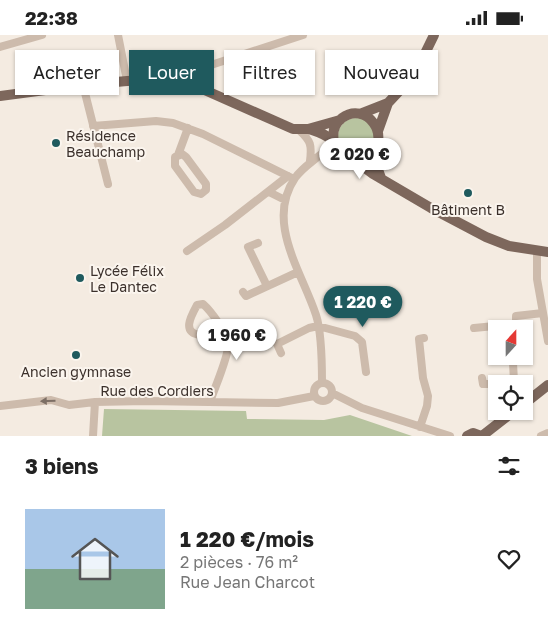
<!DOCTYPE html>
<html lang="fr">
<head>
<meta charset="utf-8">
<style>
  :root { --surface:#fff; --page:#f2f2f2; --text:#222; --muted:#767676; --accent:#1f5a5e }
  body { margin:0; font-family:"Golos Text",sans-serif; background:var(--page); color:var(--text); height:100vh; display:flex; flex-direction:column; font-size:19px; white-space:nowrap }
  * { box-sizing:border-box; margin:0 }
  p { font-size:16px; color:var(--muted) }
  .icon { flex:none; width:28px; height:28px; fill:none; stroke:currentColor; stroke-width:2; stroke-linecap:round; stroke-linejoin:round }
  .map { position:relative; height:401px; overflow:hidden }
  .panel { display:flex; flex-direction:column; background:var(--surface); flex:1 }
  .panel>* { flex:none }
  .banner { position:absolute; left:15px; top:15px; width:519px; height:45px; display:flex; gap:10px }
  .needle { width:32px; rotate:21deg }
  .controls { position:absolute; left:488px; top:285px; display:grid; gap:10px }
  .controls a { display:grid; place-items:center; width:45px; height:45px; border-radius:0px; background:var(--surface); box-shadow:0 1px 4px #0004; font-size:25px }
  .price { position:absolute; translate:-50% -42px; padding:0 11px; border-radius:18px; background:#fff; color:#222; font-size:16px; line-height:32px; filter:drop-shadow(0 1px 2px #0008) }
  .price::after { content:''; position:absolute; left:50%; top:30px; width:15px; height:11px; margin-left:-8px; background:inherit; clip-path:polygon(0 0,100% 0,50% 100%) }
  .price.on { background:var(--accent); color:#fff }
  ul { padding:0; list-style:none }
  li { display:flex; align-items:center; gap:15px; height:125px; padding:0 25px }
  li span { display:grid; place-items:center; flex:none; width:140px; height:100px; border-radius:0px; color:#555 }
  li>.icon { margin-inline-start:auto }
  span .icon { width:60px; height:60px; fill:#fffc; stroke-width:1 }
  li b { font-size:21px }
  h2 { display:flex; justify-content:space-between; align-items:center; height:60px; padding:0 25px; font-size:21px }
  .pill { padding:0 18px; border-radius:0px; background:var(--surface); box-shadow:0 1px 4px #0004; font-size:18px; line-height:45px }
  .pill.on { background:var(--accent); color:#fff }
  .status { display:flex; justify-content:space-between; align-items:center; height:35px; padding:0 25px; background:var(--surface); direction:ltr }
  .status svg { height:14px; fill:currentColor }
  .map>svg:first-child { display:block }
  .green { fill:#b8c4a0 }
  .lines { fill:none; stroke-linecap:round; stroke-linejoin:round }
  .minor { stroke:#cdbbac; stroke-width:8 }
  .major { stroke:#7d675c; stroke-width:10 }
  .oneway { fill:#7d6f65 }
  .poi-dot { fill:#1f5a5e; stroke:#fbf5ee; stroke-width:2 }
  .labels { text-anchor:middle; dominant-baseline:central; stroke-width:4; stroke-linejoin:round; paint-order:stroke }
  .poi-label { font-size:14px; fill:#3b302b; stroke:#fbf5ee; text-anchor:start }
  .street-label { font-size:14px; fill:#3b302b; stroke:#fbf5ee }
</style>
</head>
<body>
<div class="status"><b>22:38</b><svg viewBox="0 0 49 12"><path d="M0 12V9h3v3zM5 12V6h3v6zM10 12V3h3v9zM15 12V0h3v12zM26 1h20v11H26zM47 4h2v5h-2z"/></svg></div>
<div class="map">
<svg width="548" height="401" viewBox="0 0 548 401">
  <rect width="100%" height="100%" fill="#f4ebe1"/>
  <path class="green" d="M338 101a18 18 0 1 1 36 0a18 18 0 1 1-36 0Z
    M104,374L246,376L247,384L324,385L350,380L412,401H102Z"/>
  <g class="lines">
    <path class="minor" d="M118,0L127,46
      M0,12L42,0
      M191,49L202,36L211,30L303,0
      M83,50L108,149
      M93,91L156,86L173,88L203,99L294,144
      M299,95C311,106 312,110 310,126
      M182,119L186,122L206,149V155L201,159L194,157L175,131V122Z
      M178,120L188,93
      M321,120L340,118
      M269,157L285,165
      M258,208L248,212L267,251
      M187,216L225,190L288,141
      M537,216V244L548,306
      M243,257L246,261L298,237
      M516,289V281L543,278
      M474,293L516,289L517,294
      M281,318L277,309L309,293L318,291L355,301L362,307L366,337
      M482,343L483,349H496
      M314 357a9 9 0 1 1 18 0a9 9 0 1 1-18 0Z
      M322,348C322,329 322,298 316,280C302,237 265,187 295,143C303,132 311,128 320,120C325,116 328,110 334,107
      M516,349L514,346L513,328L519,324V321
      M332,358L362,373L450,401
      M210,367C214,354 229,321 228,310C228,299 211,276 203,269L197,270C191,281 181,298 201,300L218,288
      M0,371L51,365L69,370L95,367L146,366L278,368L314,361
      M420,392L427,371L428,361L423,343L419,304L424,303
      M93,401L95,367
      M541,401L548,398"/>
    <path class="major" d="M0,61L83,50L127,46L169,44L191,49L293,94H308L340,85
      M360,79L388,68
      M309,94C318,97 326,99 333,106C339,113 340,121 351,124C357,125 364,124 369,120C393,102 366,65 342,83C334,89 332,97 334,107
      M378,96L388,68L415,39L434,0
      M372,118L381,143
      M353,124L373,139L431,173L486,202L509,211L548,217
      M524,369L548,350
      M467,401L473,398L481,401
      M482,401L514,376"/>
  </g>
  <defs><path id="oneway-solid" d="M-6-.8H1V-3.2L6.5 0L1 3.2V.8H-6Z" transform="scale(1.25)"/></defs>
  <use class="oneway" href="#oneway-solid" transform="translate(48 366) rotate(178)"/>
  <g class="poi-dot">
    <circle cx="56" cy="108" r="5"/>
    <circle cx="468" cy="158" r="5"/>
    <circle cx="80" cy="243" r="5"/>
    <circle cx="76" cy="320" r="5"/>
  </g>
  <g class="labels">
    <g class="poi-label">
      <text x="66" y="100">Résidence<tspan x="66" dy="16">Beauchamp</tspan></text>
      <text x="468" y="174" text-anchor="middle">Bâtiment B</text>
      <text x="90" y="235">Lycée Félix<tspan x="90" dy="16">Le Dantec</tspan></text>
      <text x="76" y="336" text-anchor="middle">Ancien gymnase</text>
    </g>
    <g class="street-label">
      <text x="157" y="355">Rue des Cordiers</text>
    </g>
  </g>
</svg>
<div class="controls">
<a><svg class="needle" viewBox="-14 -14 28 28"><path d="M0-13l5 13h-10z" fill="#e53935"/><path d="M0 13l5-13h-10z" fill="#767676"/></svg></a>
<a><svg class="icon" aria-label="locate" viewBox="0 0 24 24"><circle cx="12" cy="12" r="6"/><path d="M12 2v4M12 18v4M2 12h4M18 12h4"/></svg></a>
</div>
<b class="price" style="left:360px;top:145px">2 020 €</b>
<b class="price on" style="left:363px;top:293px">1 220 €</b>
<b class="price" style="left:237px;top:326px">1 960 €</b>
<div class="banner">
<a class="pill">Acheter</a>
<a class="pill on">Louer</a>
<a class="pill">Filtres</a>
<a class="pill">Nouveau</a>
</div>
</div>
<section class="panel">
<h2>3 biens<svg class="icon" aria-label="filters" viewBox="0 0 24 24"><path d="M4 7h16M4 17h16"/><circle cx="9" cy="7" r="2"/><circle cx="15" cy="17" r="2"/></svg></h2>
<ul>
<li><span style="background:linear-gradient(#a9c7e8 60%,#7fa58c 0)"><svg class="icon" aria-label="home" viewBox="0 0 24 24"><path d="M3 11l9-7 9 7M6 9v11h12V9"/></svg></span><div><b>1 220 €/mois</b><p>2 pièces · 76 m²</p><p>Rue Jean Charcot</p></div><svg class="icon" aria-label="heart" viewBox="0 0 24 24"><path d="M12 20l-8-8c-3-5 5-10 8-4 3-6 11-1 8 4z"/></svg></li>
</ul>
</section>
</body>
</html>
